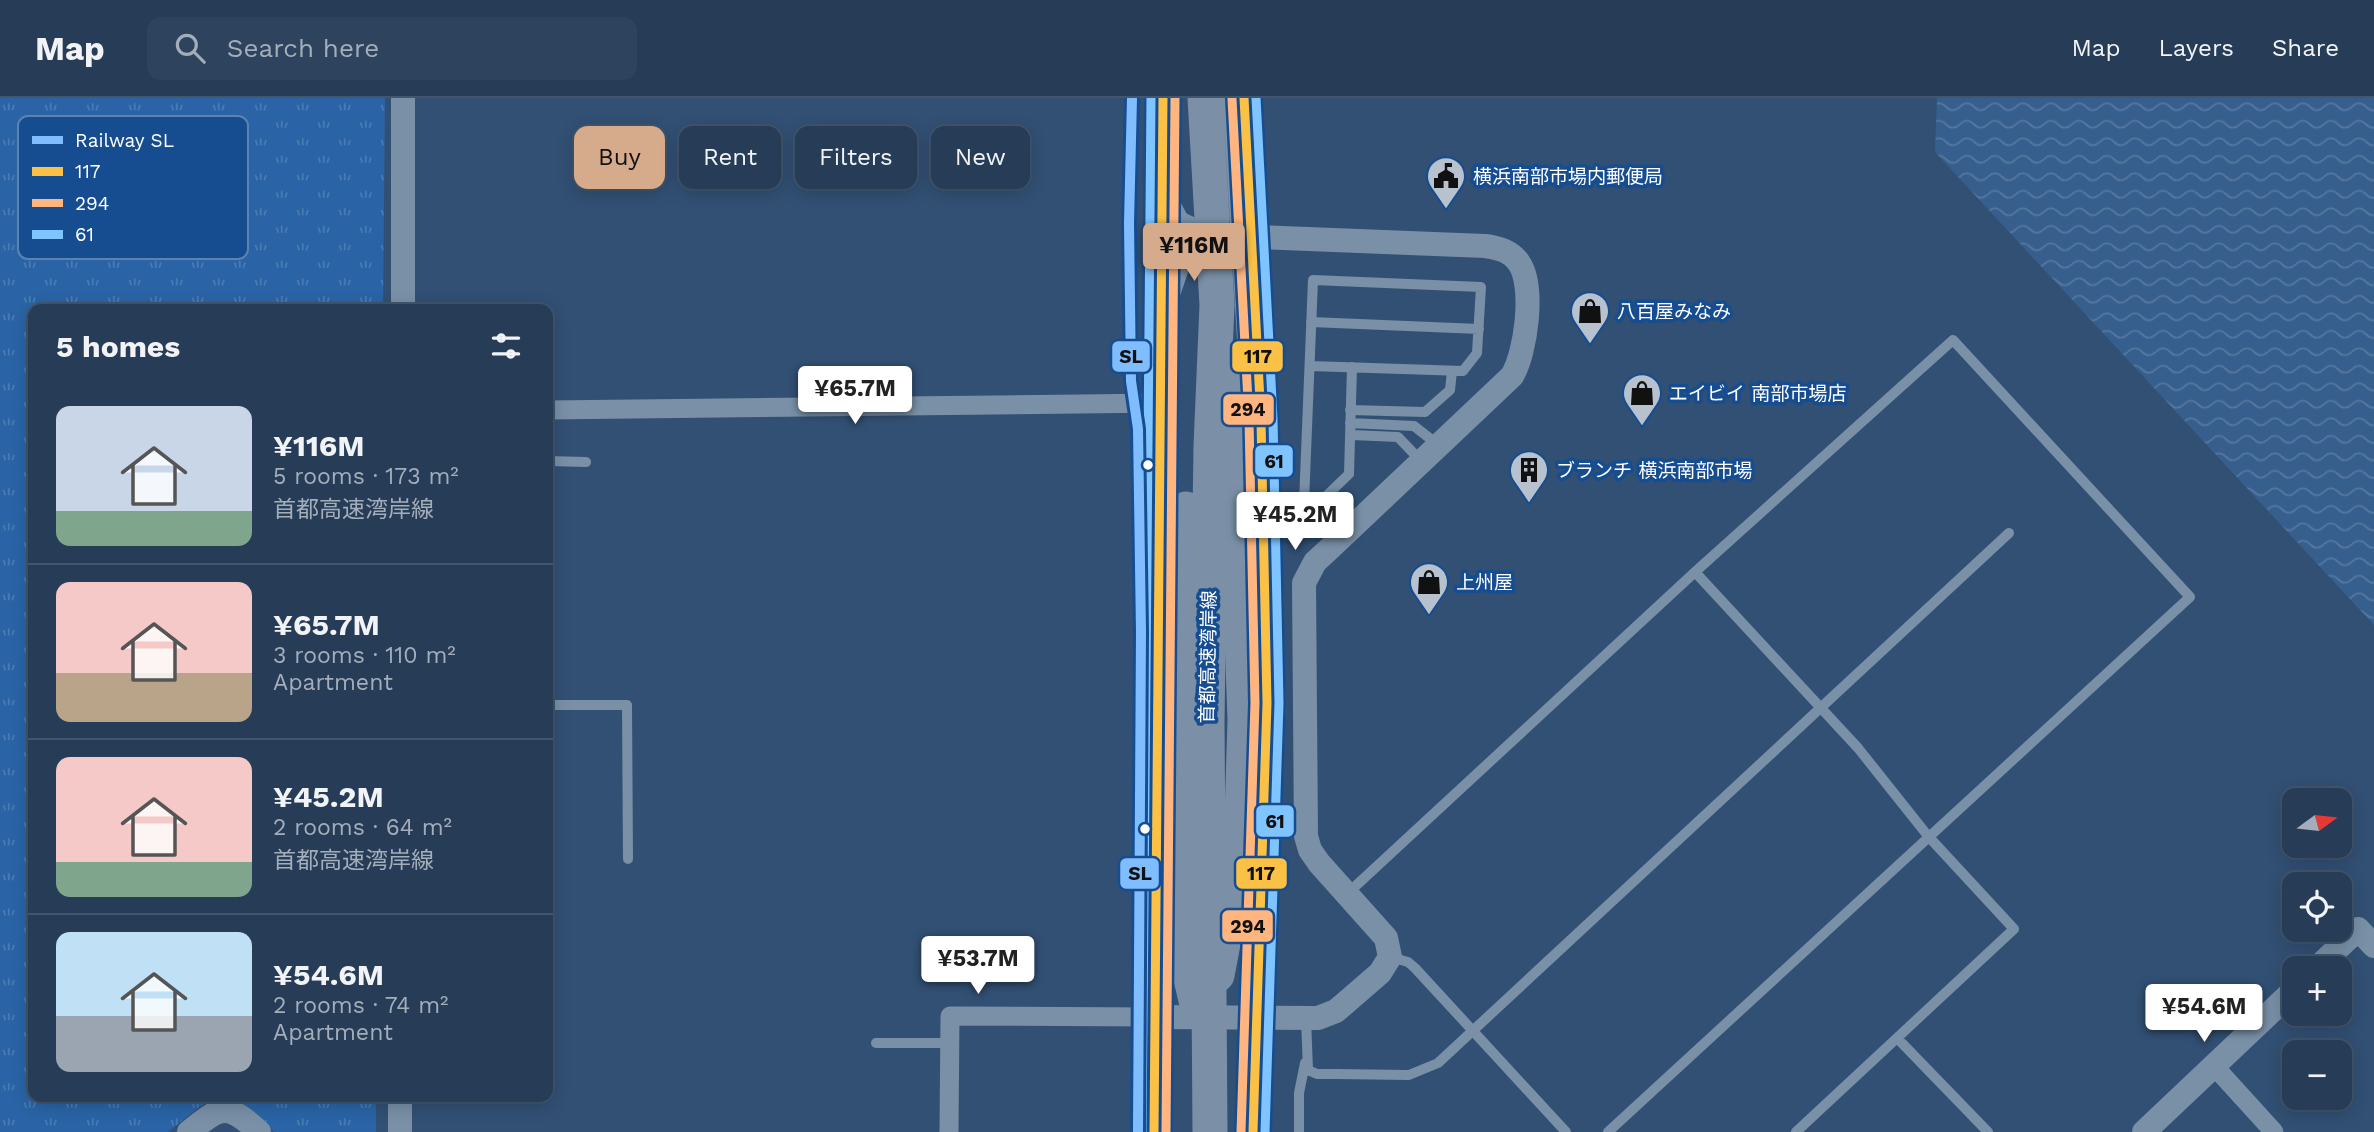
<!DOCTYPE html>
<html lang="en">
<head>
<meta charset="utf-8">
<style>
  :root { --surface:#263c57; --page:#2e435d; --text:#f1f3f6; --muted:#a4adba; --line:#42566d; --accent:#d6ab8b }
  body { margin:0; font-family:"Work Sans","Noto Sans JP",sans-serif; background:var(--page); color:var(--text); height:100vh; display:flex; flex-direction:column; font-size:26px; white-space:nowrap }
  * { box-sizing:border-box; margin:0 }
  p { font-size:23px; color:var(--muted) }
  .icon { flex:none; width:38px; height:38px; fill:none; stroke:currentColor; stroke-width:2; stroke-linecap:round; stroke-linejoin:round }
  .map { position:relative; flex:1; overflow:hidden }
  .panel { position:absolute; left:28px; top:206px; width:525px; height:798px; display:flex; flex-direction:column; background:var(--surface); border-radius:14px; box-shadow:0 4px 18px #0003,0 0 0 2px var(--line) }
  .panel>* { flex:none }
  .guide { position:absolute; left:574px; top:28px; width:665px; height:63px; display:flex; gap:14px }
  .needle { width:46px; rotate:75deg }
  .controls { position:absolute; left:2282px; top:690px; display:grid; gap:14px }
  .controls a { display:grid; place-items:center; width:70px; height:70px; border-radius:14px; background:var(--surface); box-shadow:0 4px 18px #0003,0 0 0 2px var(--line); font-size:35px }
  .price { position:absolute; translate:-50% -60px; padding:0 16px; border-radius:7px; background:#fff; color:#222; font-size:23px; line-height:46px; filter:drop-shadow(0 2px 4px #0008) }
  .price::after { content:''; position:absolute; left:50%; top:42px; width:21px; height:16px; margin-left:-10px; background:inherit; clip-path:polygon(0 0,100% 0,50% 100%) }
  .price.selected { background:var(--accent); color:#111 }
  ul { padding:0; list-style:none }
  li { display:flex; align-items:center; gap:21px; height:175px; padding:0 28px }
  li+li { border-top:2px solid var(--line) }
  li span { display:grid; place-items:center; flex:none; width:196px; height:140px; border-radius:14px; color:#555 }
  li>.icon { margin-inline-start:auto }
  span .icon { width:84px; height:84px; fill:#fffc; stroke-width:1 }
  li b { font-size:30px }
  h2 { display:flex; justify-content:space-between; align-items:center; height:84px; padding:0 28px; font-size:30px }
  .pill { padding:0 24px; border-radius:14px; background:var(--surface); box-shadow:0 4px 18px #0003,0 0 0 2px var(--line); font-size:24px; line-height:63px }
  .pill.selected { background:var(--accent); color:#111 }
  header { display:flex; align-items:center; gap:42px; box-sizing:border-box; height:98px; padding:0 35px; background:var(--surface); border-bottom:2px solid var(--line) }
  header strong { font-size:33px }
  nav { display:flex; gap:38px; margin-inline-start:auto; font-size:24px }
  .search { width:490px; height:63px; background:var(--page); display:flex; align-items:center; gap:18px; box-sizing:border-box; padding:0 24px; border-radius:14px; color:var(--muted); font-size:26px }
  .map>svg:first-child { display:block }
  .park { fill:url(#park-tufts) }
  .water { fill:url(#water-waves) }
  .lines { fill:none; stroke-linecap:round; stroke-linejoin:round }
  .service { stroke:#7990a7; stroke-width:10 }
  .minor { stroke:#7990a7; stroke-width:19 }
  .tertiary { stroke:#7990a7; stroke-width:24 }
  .trunk { stroke:#7a8ea6; stroke-width:33 }
  .motorway { stroke:#7b90a7; stroke-width:35 }
  .service-bridge { stroke:#7990a7; stroke-width:10 }
  .motorway-bridge { stroke:#7b90a7; stroke-width:35 }
  .bus-1-casing { stroke:#164d90; stroke-width:14 }
  .bus-2-casing { stroke:#164d90; stroke-width:14 }
  .bus-3-casing { stroke:#164d90; stroke-width:14 }
  .bus-1 { stroke:#fbc046; stroke-width:9 }
  .bus-2 { stroke:#ffb580; stroke-width:9 }
  .bus-3 { stroke:#80c4ff; stroke-width:9 }
  .rail-1-casing { stroke:#164d90; stroke-width:16 }
  .rail-1 { stroke:#80bdff; stroke-width:10 }
  .bus-dot { fill:#fff; stroke:#164d90; stroke-width:2.5 }
  .labels { text-anchor:middle; dominant-baseline:central; stroke-width:7; stroke-linejoin:round; paint-order:stroke }
  .poi-label { font-size:19px; fill:#fff; stroke:#164d90; text-anchor:start }
  .street-label { font-size:19px; fill:#fff; stroke:#164d90 }
  .key { fill:#164d90; stroke:#5c82b1; stroke-width:2 }
  .key-label { font-size:19px; fill:#fff }
  .line-badge { stroke:#164d90; stroke-width:2.5 }
  .pale-badge-label { font-size:19px; text-anchor:middle; font-weight:bold; fill:#111 }
</style>
</head>
<body>
<header>
<strong>Map</strong>
<div class="search"><svg class="icon" aria-label="search" viewBox="0 0 24 24"><circle cx="10" cy="10" r="6"/><path d="M15 15l6 6"/></svg>Search here</div>
<nav><a>Map</a><a>Layers</a><a>Share</a></nav>
</header>
<div class="map">
<svg width="2374" height="1034" viewBox="0 0 2374 1034">
  <defs>
    <pattern id="park-tufts" width="24" height="20" patternUnits="userSpaceOnUse" patternTransform="scale(1.75)"><rect width="24" height="20" fill="#2a64a6"/><path d="M3 7l-1-3M5 7V3M7 7l1-3M15 17l-1-3M17 17v-4M19 17l1-3" fill="none" stroke="#4a7bb3"/></pattern>
    <pattern id="water-waves" width="16" height="10" patternUnits="userSpaceOnUse" patternTransform="scale(1.75)"><rect width="16" height="10" fill="#375f8e"/><path d="M0 5q4-4 8 0t8 0" fill="none" stroke="#55779f"/></pattern>
  </defs>
  <rect width="100%" height="100%" fill="#325074"/>
  <path class="park" d="M0,0H385L383,212H33V999H212L168,1034H0Z
    M237,999H376V1034H274Z"/>
  <path class="water" d="M1937,0H2374V527L1935,54Z"/>
  <g class="lines">
    <path class="service" d="M1311,224L1479,231
      M1310,268L1463,273L1477,255L1481,189L1313,182L1304,404L1322,402L1349,376L1352,269
      M1350,312L1425,314L1450,292L1452,273
      M1350,325L1414,328L1437,346
      M1352,337L1398,339L1422,364
      M548,363L586,364
      M1695,474L1858,650L1928,738L2014,831L1796,1034
      M548,607H627L628,761
      M1348,795L1695,474L1953,242L2190,499L1608,1034
      M1390,859L1408,864L1415,870L1566,1034
      M1306,921L1308,972L1317,976H1336
      M1897,940L1988,1034
      M876,945H950
      M1299,1034V995L1305,965"/>
    <path class="minor" d="M548,312L1163,305
      M2214,968L2274,1034
      M949,1034L950,918L1154,919"/>
    <path class="tertiary" d="M1169,193L1182,155L1205,137
      M403,212V0
      M2317,870L2358,831L2374,848
      M1154,919L1318,920L1336,913L1380,875L1390,859L1386,840L1319,765L1310,752L1306,738L1304,485L1315,464L1327,453L1512,278C1526,255 1535,188 1519,165C1511,153 1499,150 1485,148L1205,137L1178,125L1163,97
      M400,999V1034
      M189,1034C221,1008 227,1004 259,1034
      M2144,1034L2294,892"/>
    <path class="trunk" d="M1154,1034L1163,0"/>
    <path class="motorway" d="M1217,877L1241,751L1245,622L1238,426L1224,282"/>
    <path class="service-bridge" d="M1336,976L1409,977L1438,965L2009,435"/>
    <path class="motorway-bridge" d="M1205,0L1217,207L1211,348L1207,623L1210,1034
      M1240,0L1263,382L1268,607L1253,1034
      M1186,411L1178,801L1182,842L1196,902"/>
    <defs>
      <path id="bus-1" d="M1244,0L1261,322L1267,605L1253,1034
        M1154,1034L1163,0"/>
      <path id="bus-2" d="M1232,1L1249,322L1255,605L1241,1034
        M1166,1034L1175,0"/>
      <path id="bus-3" d="M1256,0L1273,321L1279,605L1265,1034
        M1142,1034L1151,0"/>
    </defs>
    <use href="#bus-1" class="bus-1-casing"/>
    <use href="#bus-2" class="bus-2-casing"/>
    <use href="#bus-3" class="bus-3-casing"/>
    <use href="#bus-1" class="bus-1"/>
    <use href="#bus-2" class="bus-2"/>
    <use href="#bus-3" class="bus-3"/>
    <defs>
      <path id="rail-1" d="M1132,0L1129,125L1131,283L1138,331L1141,534L1138,1034"/>
    </defs>
    <use href="#rail-1" class="rail-1-casing"/>
    <use href="#rail-1" class="rail-1"/>
  </g>
  <defs>
    <symbol id="civic-pin" viewBox="-11 -11 22 30"><path d="M0 17L-7.5 6A9.5 9.5 0 1 1 7.5 6Z" fill="#b7c2ce" stroke="#164d90"/><path d="M-.6-6.5H3V-4.5H.6V-3L4-1V1h2V6H-6V1h2V-1L-.6-3ZM-1.2 2.5V6h2.4V2.5Z" fill="#111"/></symbol>
    <symbol id="shop-pin" viewBox="-11 -11 22 30"><path d="M0 17L-7.5 6A9.5 9.5 0 1 1 7.5 6Z" fill="#b7c2ce" stroke="#164d90"/><path d="M-5-2.5h2.3a2.7 3.5 0 0 1 5.4 0H5L5.5 6h-11ZM-1.5-2.5h3a1.5 2.3 0 0 0-3 0Z" fill="#111"/></symbol>
    <symbol id="building-pin" viewBox="-11 -11 22 30"><path d="M0 17L-7.5 6A9.5 9.5 0 1 1 7.5 6Z" fill="#b7c2ce" stroke="#164d90"/><path d="M-4-6H4V6H1V3H-1V6H-4ZM-2.5-4.3h1.7v1.8h-1.7ZM.8-4.3h1.7v1.8H.8ZM-2.5-1h1.7V.8h-1.7ZM.8-1h1.7V.8H.8Z" fill="#111"/></symbol>
  </defs>
  <g fill-rule="evenodd">
    <use href="#civic-pin" x="1424" y="56" width="44" height="60"/>
    <use href="#shop-pin" x="1568" y="191" width="44" height="60"/>
    <use href="#shop-pin" x="1620" y="273" width="44" height="60"/>
    <use href="#building-pin" x="1507" y="350" width="44" height="60"/>
    <use href="#shop-pin" x="1407" y="462" width="44" height="60"/>
  </g>
  <g class="bus-dot">
    <circle cx="1148" cy="367" r="6"/>
    <circle cx="1145" cy="731" r="6"/>
  </g>
  <g class="labels">
    <g class="poi-label">
      <text x="1473" y="78">横浜南部市場内郵便局</text>
      <text x="1617" y="213">八百屋みなみ</text>
      <text x="1669" y="295">エイビイ 南部市場店</text>
      <text x="1556" y="372">ブランチ 横浜南部市場</text>
      <text x="1456" y="484">上州屋</text>
    </g>
    <g class="street-label">
      <text transform="translate(1208 559) rotate(-89)">首都高速湾岸線</text>
    </g>
  </g>
  <rect x="18" y="18" width="230" height="143" rx="10" class="key"/>
  <rect x="32" y="38" width="31" height="8" fill="#80bdff"/>
  <rect x="32" y="69" width="31" height="9" fill="#fbc046"/>
  <rect x="32" y="101" width="31" height="8" fill="#ffb580"/>
  <rect x="32" y="132" width="31" height="9" fill="#80c4ff"/>
  <g class="key-label">
    <text x="75" y="49">Railway SL</text>
    <text x="75" y="80">117</text>
    <text x="75" y="112">294</text>
    <text x="75" y="143">61</text>
  </g>
  <g class="line-badge">
    <rect x="1231" y="242" width="53" height="33" rx="7" fill="#fbc046"/>
    <rect x="1111" y="242" width="40" height="33" rx="7" fill="#80bdff"/>
    <rect x="1222" y="295" width="53" height="33" rx="7" fill="#ffb580"/>
    <rect x="1254" y="346" width="40" height="34" rx="7" fill="#80c4ff"/>
    <rect x="1255" y="706" width="40" height="34" rx="7" fill="#80c4ff"/>
    <rect x="1119" y="759" width="41" height="33" rx="7" fill="#80bdff"/>
    <rect x="1235" y="759" width="53" height="33" rx="7" fill="#fbc046"/>
    <rect x="1221" y="811" width="53" height="34" rx="7" fill="#ffb580"/>
  </g>
  <g class="pale-badge-label">
    <text x="1258" y="265">117</text>
    <text x="1131" y="265">SL</text>
    <text x="1248" y="318">294</text>
    <text x="1274" y="370">61</text>
    <text x="1275" y="730">61</text>
    <text x="1140" y="782">SL</text>
    <text x="1261" y="782">117</text>
    <text x="1248" y="835">294</text>
  </g>
</svg>
<div class="controls">
<a><svg class="needle" viewBox="-14 -14 28 28"><path d="M0-13l5 13h-10z" fill="#e53935"/><path d="M0 13l5-13h-10z" fill="#a4adba"/></svg></a>
<a><svg class="icon" aria-label="locate" viewBox="0 0 24 24"><circle cx="12" cy="12" r="6"/><path d="M12 2v4M12 18v4M2 12h4M18 12h4"/></svg></a>
<a>+</a>
<a>−</a>
</div>
<b class="price selected" style="left:1194px;top:185px">¥116M</b>
<b class="price" style="left:855px;top:328px">¥65.7M</b>
<b class="price" style="left:1295px;top:454px">¥45.2M</b>
<b class="price" style="left:978px;top:898px">¥53.7M</b>
<b class="price" style="left:2204px;top:946px">¥54.6M</b>
<div class="guide">
<a class="pill selected">Buy</a>
<a class="pill">Rent</a>
<a class="pill">Filters</a>
<a class="pill">New</a>
</div>
<section class="panel">
<h2>5 homes<svg class="icon" aria-label="filters" viewBox="0 0 24 24"><path d="M4 7h16M4 17h16"/><circle cx="9" cy="7" r="2"/><circle cx="15" cy="17" r="2"/></svg></h2>
<ul>
<li><span style="background:linear-gradient(#c9d6e8 75%,#7fa58c 0)"><svg class="icon" aria-label="home" viewBox="0 0 24 24"><path d="M3 11l9-7 9 7M6 9v11h12V9"/></svg></span><div><b>¥116M</b><p>5 rooms · 173 m²</p><p>首都高速湾岸線</p></div></li>
<li><span style="background:linear-gradient(#f6c9c9 65%,#b9a48a 0)"><svg class="icon" aria-label="home" viewBox="0 0 24 24"><path d="M3 11l9-7 9 7M6 9v11h12V9"/></svg></span><div><b>¥65.7M</b><p>3 rooms · 110 m²</p><p>Apartment</p></div></li>
<li><span style="background:linear-gradient(#f6c9c9 75%,#7fa58c 0)"><svg class="icon" aria-label="home" viewBox="0 0 24 24"><path d="M3 11l9-7 9 7M6 9v11h12V9"/></svg></span><div><b>¥45.2M</b><p>2 rooms · 64 m²</p><p>首都高速湾岸線</p></div></li>
<li><span style="background:linear-gradient(#bfe0f5 60%,#9aa5b1 0)"><svg class="icon" aria-label="home" viewBox="0 0 24 24"><path d="M3 11l9-7 9 7M6 9v11h12V9"/></svg></span><div><b>¥54.6M</b><p>2 rooms · 74 m²</p><p>Apartment</p></div></li>
</ul>
</section>
</div>
</body>
</html>
